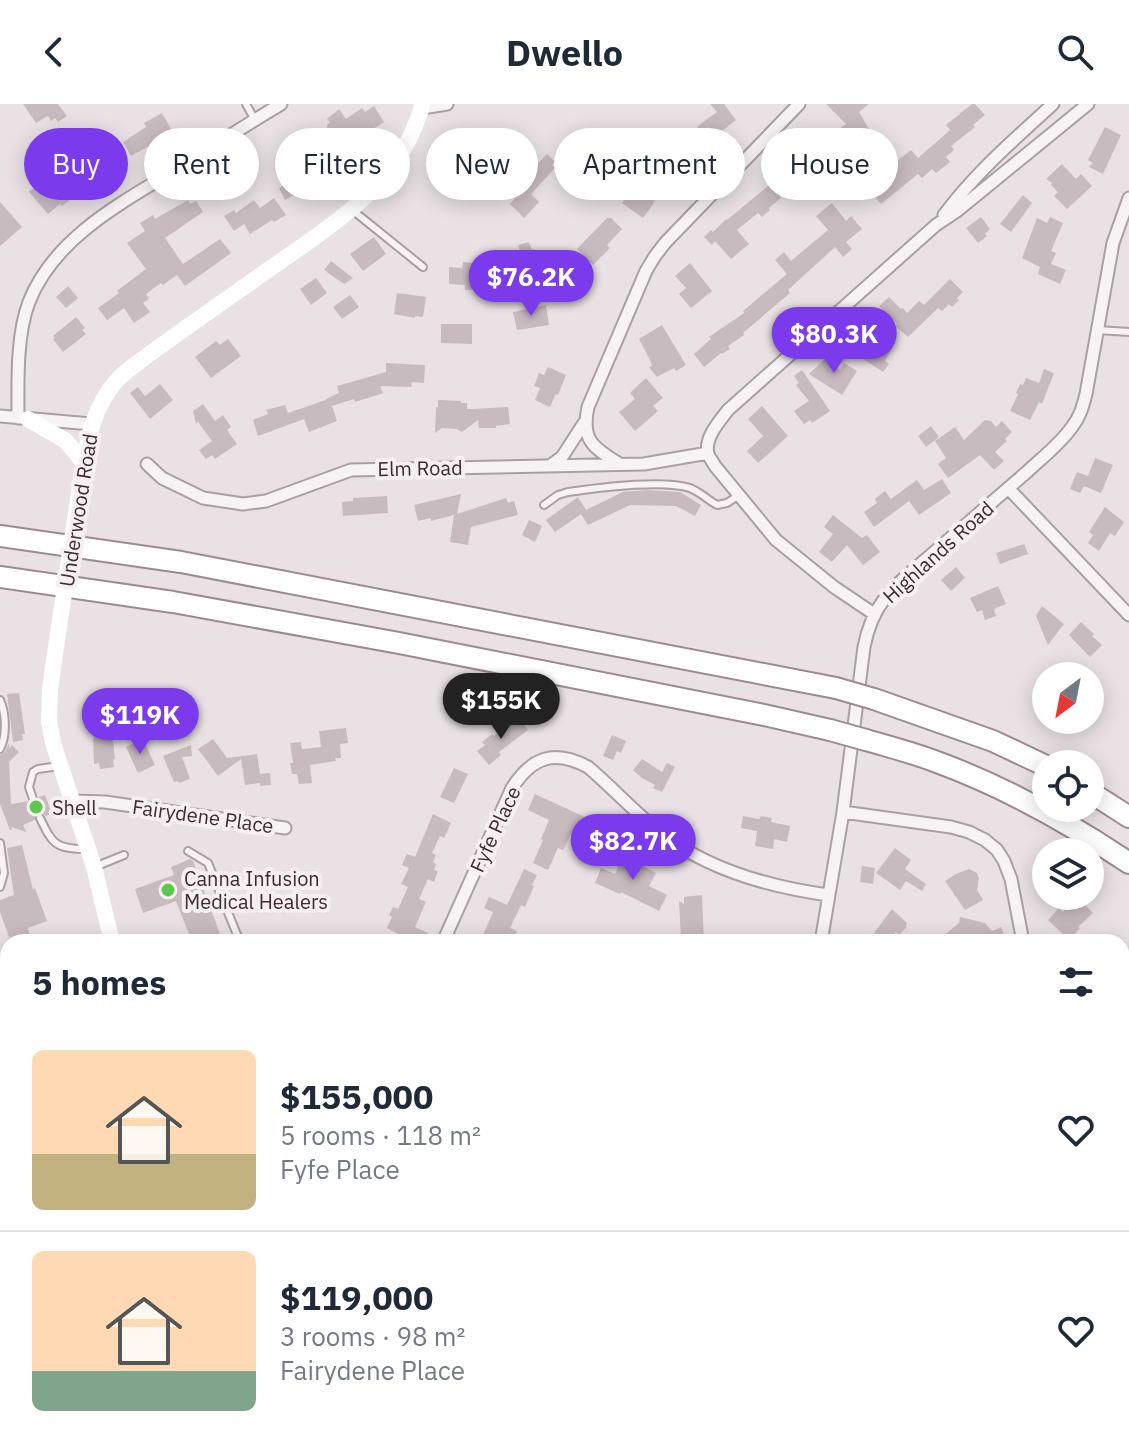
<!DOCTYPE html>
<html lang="en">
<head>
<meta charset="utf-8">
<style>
  :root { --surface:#fff; --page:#f2f2f3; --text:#1f2937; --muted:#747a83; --line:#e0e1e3; --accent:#7c3aed }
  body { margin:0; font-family:"IBM Plex Sans",sans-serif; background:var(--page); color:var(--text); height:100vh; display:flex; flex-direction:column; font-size:30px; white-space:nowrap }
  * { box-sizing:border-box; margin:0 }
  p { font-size:26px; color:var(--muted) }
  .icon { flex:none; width:44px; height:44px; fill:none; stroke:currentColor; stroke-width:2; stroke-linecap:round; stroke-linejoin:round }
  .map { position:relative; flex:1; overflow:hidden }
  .panel { position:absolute; left:0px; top:830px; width:1130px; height:512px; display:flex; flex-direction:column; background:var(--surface); border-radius:24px 24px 0 0; box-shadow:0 4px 20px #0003 }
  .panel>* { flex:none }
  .guide { position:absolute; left:24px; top:24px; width:1082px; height:72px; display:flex; gap:16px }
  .needle { width:52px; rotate:212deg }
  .buttons { position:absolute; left:1032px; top:558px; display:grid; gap:16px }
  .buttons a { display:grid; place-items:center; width:72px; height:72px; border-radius:50%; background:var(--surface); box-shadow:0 4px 20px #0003; font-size:40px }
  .price { position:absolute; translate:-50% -68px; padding:0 18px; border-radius:28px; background:var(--accent); color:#fff; font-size:26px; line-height:52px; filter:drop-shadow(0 2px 4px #0008) }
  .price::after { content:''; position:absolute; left:50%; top:48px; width:24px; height:18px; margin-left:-12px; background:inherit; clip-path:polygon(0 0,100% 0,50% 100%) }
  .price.on { background:#222; color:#fff }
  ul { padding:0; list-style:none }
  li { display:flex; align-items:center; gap:24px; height:200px; padding:0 32px }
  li+li { border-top:2px solid var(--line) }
  li span { display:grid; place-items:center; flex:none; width:224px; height:160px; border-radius:12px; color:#555 }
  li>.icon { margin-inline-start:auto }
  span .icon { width:96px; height:96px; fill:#fffc; stroke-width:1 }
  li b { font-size:34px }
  h2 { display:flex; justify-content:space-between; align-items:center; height:96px; padding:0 32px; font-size:34px }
  .pill { padding:0 28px; border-radius:36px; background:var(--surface); box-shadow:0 4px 20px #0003; font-size:28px; line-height:72px }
  .pill.on { background:var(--accent); color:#fff }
  header { display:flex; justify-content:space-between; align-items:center; height:104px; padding:0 32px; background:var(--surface); font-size:36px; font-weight:800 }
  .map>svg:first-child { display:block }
  .building { fill:#c8bbc0 }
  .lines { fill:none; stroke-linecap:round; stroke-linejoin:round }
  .lane-casing { stroke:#ac9fa4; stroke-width:10 }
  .street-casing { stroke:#ac9fa4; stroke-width:15 }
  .highway-casing { stroke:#9f8991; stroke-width:24 }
  .lane { stroke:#f7f3f5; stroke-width:6 }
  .street { stroke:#f7f3f5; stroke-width:11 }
  .secondary { stroke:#fff; stroke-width:16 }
  .highway { stroke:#fff; stroke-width:20 }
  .highway-bridge-casing { stroke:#9f8991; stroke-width:24; stroke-linecap:butt }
  .secondary-bridge { stroke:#fff; stroke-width:16 }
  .highway-bridge { stroke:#fff; stroke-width:20 }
  .poi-dot { fill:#5dc84b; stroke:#f6f0f3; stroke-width:3 }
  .labels { text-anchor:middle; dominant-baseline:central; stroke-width:8; stroke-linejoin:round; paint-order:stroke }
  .street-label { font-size:20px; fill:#402a32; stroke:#f6f0f3 }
  .poi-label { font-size:20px; fill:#402a32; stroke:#f6f0f3; text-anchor:start }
</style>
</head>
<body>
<header><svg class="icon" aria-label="back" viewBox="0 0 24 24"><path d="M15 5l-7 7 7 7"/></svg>Dwello<svg class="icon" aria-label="search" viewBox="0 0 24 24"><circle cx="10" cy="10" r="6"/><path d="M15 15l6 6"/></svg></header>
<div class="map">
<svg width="1129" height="1342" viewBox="0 0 1129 1342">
  <rect width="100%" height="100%" fill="#e9e1e4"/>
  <path class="building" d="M23,0H58L67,12L58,18L55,14L51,17L48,12L36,19Z
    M710,0H724L736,16L702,43L696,36L698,34L694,29L699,21L717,8Z
    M826,0H869L859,8L869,25L838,44L831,32L842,25L841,23L846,20Z
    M972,0H975L985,11L973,21L975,23L951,42L954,46L946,53L950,58L936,69L932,65L922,74L918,70L881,100L867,84L879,75L877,73L911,46L918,54L950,26L946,21Z
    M374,2L384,18L367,29L374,41L351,53L327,24V21L330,18L327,15L339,5L346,15L362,4L365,8Z
    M162,9L171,25L161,31L165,38L153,44L151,41L131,52L123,38L146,23L144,19Z
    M1105,23L1121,31L1103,70L1089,63L1093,59L1088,56Z
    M815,24L821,32L809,40L812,44L803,52L809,58L778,90L781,94L769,104L770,106L762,113L758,109L737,126L749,140L731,155L715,137L712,141L704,133L711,126L713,128L726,115L727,116L780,72L774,66Z
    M599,33L624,51L621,55L637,67L625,82L642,95L654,70L664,74L652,102L643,114L622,99L624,97L606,82L611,76L595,63L587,73L575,63Z
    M316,40L336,71L326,77L324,75L309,84L308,83L285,96L279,84L301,71L303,70L301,66L313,59L305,47Z
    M547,50L555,58L552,61L555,64L531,90L539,98L524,114L510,100L518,90L513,85Z
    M1062,60L1076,75L1081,70L1092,82L1067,105L1054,92L1058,88L1051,81L1052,79L1046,75Z
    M54,64L77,90L62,102L60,100L48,110L29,88Z
    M1023,91L1032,99L1011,128L1000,120Z
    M274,94L286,111L274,118L272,116L250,130L244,120L234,127L224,112L234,106L236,109L254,96L260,104Z
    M188,96L190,100L196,97L203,108L165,134L183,160L220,135L231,149L185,182L177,171L163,181L161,179L146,190L149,195L143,199L150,208L134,219L124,204L107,216L98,204L119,189L117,187L146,165L127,139L145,127L140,119L153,111L155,115Z
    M0,98L22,123L0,142Z
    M832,99L846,117L851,112L862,125L846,138L852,145L843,153L835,143L788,186L790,189L743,229L744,231L728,242L730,245L722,250L721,249L704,263L694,250L711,235L709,233L744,209L743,207L787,170L775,156L784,148L791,157L828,126L816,112Z
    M981,113L990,125L985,130L987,132L978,139L966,124Z
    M1050,113L1063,119L1051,147L1056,149L1051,160L1066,166L1060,180L1038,170L1040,163L1022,154L1037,114L1047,119Z
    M607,114H611L622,125L607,141L610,144L593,161L577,145Z
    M374,133L386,150L363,167L350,150Z
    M529,138L532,146L534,145L537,155L554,151L555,153L560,152L564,167L551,171L550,168L520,176L515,161L523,158L518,141Z
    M331,157L353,174L344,180L324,166Z
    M463,158L492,160L491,185L465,186V181L449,180V163L462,164Z
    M690,159L712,187L691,204L679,190L686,184L675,172Z
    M316,174L327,189L311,201L300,185Z
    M950,175L963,188L957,194L959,196L952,203L949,200L942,207L938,204L908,233L895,222L897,220L879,202L889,193L901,205L903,204L907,209L919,197L924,201Z
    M68,182L78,194L66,204L56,193Z
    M397,189L426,193L423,213L415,212V214L394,210Z
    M350,191L359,203L342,215L333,203Z
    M546,201L549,221L517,226L513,208Z
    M76,213L85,224L82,226L86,230L63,248L53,235L55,234L53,232Z
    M441,220H472V240L441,239Z
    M662,221L686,261L676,267L674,264L657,273L649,263L652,262L650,256L639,235Z
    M858,226L871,241L877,232L893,243L885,257L889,260L883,268L862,254L864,252L849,235Z
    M228,235L241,252L211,274L195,253L216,237L220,241Z
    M827,253L840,266L844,259L857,267L842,291L809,270Z
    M386,259L425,261L424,279L412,278L411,283L380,282L383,289L355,298L354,295L332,302L337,317L309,328L304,315L258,332L253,316L268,310L266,306L285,301L288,309L326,296V295L339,289L337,282L386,268Z
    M548,263L566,271L558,291L556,290L550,303L535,296L540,284L534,282L539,269L544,271Z
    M1044,265L1054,269L1042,300L1039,298L1030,316L1010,307L1018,290L1016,289L1020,280L1023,281L1026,274L1039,279Z
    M802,266L830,307L812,319L810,316L804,320L794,307L809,297L796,281L799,279L794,272Z
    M646,274L663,294L653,302L658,307L635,327L619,308L635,295L630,289Z
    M160,280L173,296L150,315L130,289L138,283L145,292Z
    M438,296L461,297V299H467V305H472L508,303L510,320L496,322V324H479L478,316L462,328L457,325L442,324L435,329L436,303H438Z
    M203,300L215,317L223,311L231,323L227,326L237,340L215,355L212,351L206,355L199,346L212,337L198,318L196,320L193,307Z
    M762,302L788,332L758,359L747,347L763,332L748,315Z
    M985,316L991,317L996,323L1002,317L1012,328L1005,335L1007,337L995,348L1004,357L994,366L980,351L948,374L938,360L946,354L935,337L955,323L964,336Z
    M931,322L939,333L926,343L918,332Z
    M1095,354L1113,361L1101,389L1084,382L1080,389L1070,385L1077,368L1088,372Z
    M942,375L951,389L919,411L909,397L874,423L864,408L877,399L875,395L885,387L891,395L917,376L924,386Z
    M647,386L680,388L701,401L695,412L676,402L630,401L588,421L581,410L555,428L546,416L578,393L586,406L623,388Z
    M461,390L457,410L506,394L508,399L514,397L518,411L471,423L468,441L450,438L454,411L431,417V414L418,417L414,401Z
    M387,392L388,409L343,412L342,398L353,397V394Z
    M1105,403L1124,418L1115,432L1110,429L1099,447L1088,439L1093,431L1089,428Z
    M833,411L862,434L867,431L880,448L863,461L847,441L832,458L819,448L833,430L824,423Z
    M529,416L542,422L535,438L522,431Z
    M1024,440L1028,450L1000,460L996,449Z
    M956,463L965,474L951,487L941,476Z
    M998,482L1006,500L994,505L996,512L985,516L982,506L977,508L970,494Z
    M1042,502L1064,520L1048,541L1036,512Z
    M1081,518L1094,530L1092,532L1102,541L1090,553L1069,531Z
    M19,589L25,630H22L23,636L13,638L7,590Z
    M110,610L115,655L113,656L114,663L100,665L99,659L94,660L93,635H94L92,612Z
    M518,613L528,626L499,648L501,651L489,661L477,647L485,641L482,638L492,630L494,632Z
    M346,624L348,639L340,640L341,654H335L336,657L310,661L312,679L299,680L297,670H292L290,659H293L290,639L301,638L302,645L321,643L319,627Z
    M612,631L626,637L621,649L617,647L613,656L603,652Z
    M143,635L155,661L138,669L126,643Z
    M213,635L227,654L257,650L260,670L270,669L271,681L260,682V679L245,681L241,655L218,672L198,645Z
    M9,639V645L12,641L19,648L9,658L11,700L28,697L34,701L38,698L39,693L45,691L52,710L46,712L43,709H37L35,716L23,721L26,728L11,723L12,726H10L0,700V651L5,648Z
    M191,641L192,652L182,653L190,675L179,679L178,677L174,678L163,652Z
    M642,655L662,668L667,659L675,663L662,688L653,684L655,681L642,674L633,666Z
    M454,664L468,670L454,699L440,693Z
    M535,690L589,715L582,730L573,726L563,746L558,744L548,766L533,759L543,736L541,735L549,716L528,706Z
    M433,710L451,719L444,734L440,732L432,749L436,751L433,758L436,760L434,766L438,767L434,778L428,775L419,795L426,798L415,823L428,829L424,838H414L387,824L392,813L389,811L393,803L398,805L408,783L401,780L409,764L402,761L407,750L415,753Z
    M743,712L759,715L761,712L772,714L771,718L790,722L787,738L774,735L773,745L755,742L757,727L741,724Z
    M22,741L33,786L35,784L47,817L28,824L30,832L11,838L0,808V796L14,791L7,744Z
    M895,744L911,756L905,765L926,780L922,787L906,777L900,786L876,769Z
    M625,747L638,753L635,758L656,769L649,782L667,791L659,807L621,788L620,790L595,779L601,764L615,770Z
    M190,755L193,757L223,838H192L176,797L143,809L135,785L174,771L171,763Z
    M862,762L875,764L873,780L860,778Z
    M524,765L537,771L532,781L534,782L525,803L521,801L510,824L517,827L512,838H499L483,831L493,808L484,804L489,793L507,801Z
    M969,765L977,769L979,774L977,786L983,796L965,806L945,777L956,770Z
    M702,791L704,838H685V834H681L679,797L684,800V793Z
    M1077,793L1093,809L1078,823L1080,824L1069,836L1048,816L1059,804L1063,808Z
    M892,805L907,819L906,822L907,823L899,831L896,828L887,838H884L874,829Z
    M960,813L985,819L992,827L1001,823L1006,835L999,838H936L959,819Z"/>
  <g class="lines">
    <defs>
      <path id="lane" d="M246,0L255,16
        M351,105L423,163
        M1098,226L1129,228
        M544,401L558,391L568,388C599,384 662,375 690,384C700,388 708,396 717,401L727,399L739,391
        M0,596C6,609 7,632 0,645
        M33,695L29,683L33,668L38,665L59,662
        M40,714C52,739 55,745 84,745
        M0,739L4,769L0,783
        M188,747L208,759L240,838
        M97,762L124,751
        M62,838L76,836L80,838
        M0,941L8,935
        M0,953L8,969
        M502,1334L507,1342
        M212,1342L213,1334
        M606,1342L609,1334"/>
      <path id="street" d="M422,4L447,0
        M944,111C975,69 1015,35 1053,0
        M0,312L91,320
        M18,314C18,279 16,232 29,198C54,134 121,99 177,65C212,43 246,21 281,0
        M618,359C592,343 581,335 588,303L646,167L655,152L665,139L799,0
        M147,360L162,374L203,394L243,400L266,397L351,366L644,360L708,349
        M551,361L562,353L584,319
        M1008,384L1129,511
        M874,510L834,483L776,436L715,362C713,358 710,355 708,350C704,334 719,318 728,306L936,121L957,107L1088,0
        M73,697L105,698L285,724
        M843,708L951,723L969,728L985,736L997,746L1004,757L1011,775L1023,838
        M443,838L512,684C532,653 554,645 588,663C613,684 635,709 661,729C708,766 770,783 828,791
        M821,838L843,708L864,543C873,496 896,481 931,451C963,423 996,395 1028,367C1043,353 1060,340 1072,323C1080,313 1083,302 1086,290L1113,139L1129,94
        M1122,960L1129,965
        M0,1201L8,1188
        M1122,1253L1129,1231
        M453,1334L455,1342
        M478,1334L484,1342
        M1001,1334L1011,1342
        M1092,1342L1096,1334"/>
      <path id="highway" d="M0,432L181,458L836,584
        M0,473L173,498L399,539L764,611L830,626
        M874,595L993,637L1046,662
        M866,636C890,643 914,649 937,658C1005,683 1068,718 1129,759
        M1090,688L1129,713"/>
    </defs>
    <use href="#lane" class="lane-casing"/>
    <use href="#street" class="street-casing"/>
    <use href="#highway" class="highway-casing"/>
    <use href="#lane" class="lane"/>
    <use href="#street" class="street"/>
    <path class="secondary" d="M28,315L66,337L83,358
      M81,375C87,338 92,304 118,275C127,266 138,259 148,251C184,225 221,199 258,173C314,133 383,94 412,29C416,19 421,10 422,0
      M55,550L50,585L49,617L53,639L94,763L112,838
      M0,985L8,980"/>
    <use href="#highway" class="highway"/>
    <defs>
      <path id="highway-bridge" d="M836,584L874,595
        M830,626L866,636"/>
    </defs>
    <use href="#highway-bridge" class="highway-bridge-casing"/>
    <path class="secondary-bridge" d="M55,550L81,375"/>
    <use href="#highway-bridge" class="highway-bridge"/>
  </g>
  <g class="poi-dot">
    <circle cx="36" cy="703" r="8"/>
    <circle cx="168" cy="786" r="8"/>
  </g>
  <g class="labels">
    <g class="street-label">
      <text transform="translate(420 364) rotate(-1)">Elm Road</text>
      <text transform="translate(78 406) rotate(-81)">Underwood Road</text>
      <text transform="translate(938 448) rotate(-42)">Highlands Road</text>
      <text transform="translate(203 712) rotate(8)">Fairydene Place</text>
      <text transform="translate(495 725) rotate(-65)">Fyfe Place</text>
    </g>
    <g class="poi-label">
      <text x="52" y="703">Shell</text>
      <text x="184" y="774">Canna Infusion<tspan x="184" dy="23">Medical Healers</tspan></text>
    </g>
  </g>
</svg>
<div class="buttons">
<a><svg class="needle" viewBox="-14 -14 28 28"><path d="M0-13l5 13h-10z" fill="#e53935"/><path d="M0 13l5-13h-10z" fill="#747a83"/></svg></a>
<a><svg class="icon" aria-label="locate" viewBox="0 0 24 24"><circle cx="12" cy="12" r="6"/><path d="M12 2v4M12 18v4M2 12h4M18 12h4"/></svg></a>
<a><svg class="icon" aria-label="layers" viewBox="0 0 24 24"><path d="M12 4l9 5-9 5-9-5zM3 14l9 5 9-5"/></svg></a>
</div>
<b class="price" style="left:531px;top:214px">$76.2K</b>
<b class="price" style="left:834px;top:271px">$80.3K</b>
<b class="price on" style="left:501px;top:637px">$155K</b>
<b class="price" style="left:140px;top:652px">$119K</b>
<b class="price" style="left:633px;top:778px">$82.7K</b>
<div class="guide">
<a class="pill on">Buy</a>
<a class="pill">Rent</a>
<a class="pill">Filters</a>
<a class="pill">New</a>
<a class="pill">Apartment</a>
<a class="pill">House</a>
</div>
<section class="panel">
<h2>5 homes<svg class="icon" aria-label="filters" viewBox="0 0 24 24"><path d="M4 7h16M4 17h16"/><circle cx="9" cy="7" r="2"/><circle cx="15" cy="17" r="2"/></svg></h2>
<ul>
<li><span style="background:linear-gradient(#ffd9b3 65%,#c2b280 0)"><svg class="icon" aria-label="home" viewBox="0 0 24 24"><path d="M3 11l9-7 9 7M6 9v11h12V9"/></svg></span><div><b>$155,000</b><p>5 rooms · 118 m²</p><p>Fyfe Place</p></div><svg class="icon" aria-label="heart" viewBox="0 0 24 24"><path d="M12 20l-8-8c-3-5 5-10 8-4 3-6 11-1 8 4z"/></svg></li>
<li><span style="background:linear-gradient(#ffd9b3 75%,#7fa58c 0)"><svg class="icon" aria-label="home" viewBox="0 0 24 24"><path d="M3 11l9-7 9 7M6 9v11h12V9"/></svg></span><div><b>$119,000</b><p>3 rooms · 98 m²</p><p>Fairydene Place</p></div><svg class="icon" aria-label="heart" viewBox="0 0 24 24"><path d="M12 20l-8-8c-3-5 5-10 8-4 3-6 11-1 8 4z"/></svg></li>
</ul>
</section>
</div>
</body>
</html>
